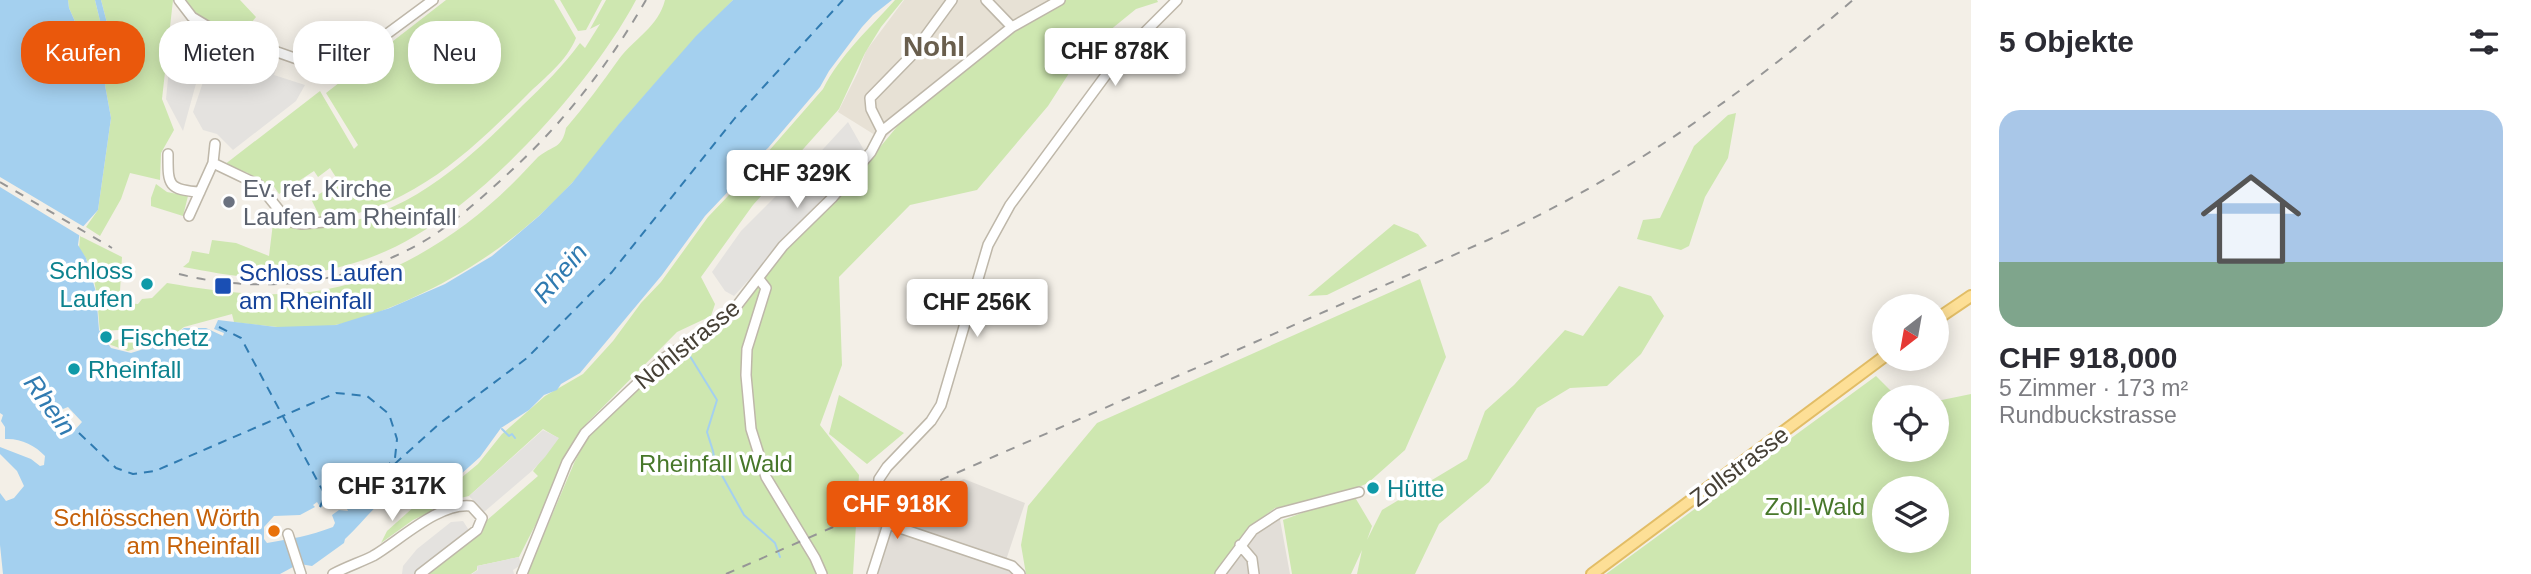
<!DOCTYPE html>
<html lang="de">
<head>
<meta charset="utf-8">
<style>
  :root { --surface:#fff; --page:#f7f7f7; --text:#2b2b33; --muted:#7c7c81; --line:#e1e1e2; --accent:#ea580c }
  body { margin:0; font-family:Helvetica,sans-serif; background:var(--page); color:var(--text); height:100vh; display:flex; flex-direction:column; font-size:26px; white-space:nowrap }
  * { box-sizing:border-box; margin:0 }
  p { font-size:23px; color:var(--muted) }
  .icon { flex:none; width:38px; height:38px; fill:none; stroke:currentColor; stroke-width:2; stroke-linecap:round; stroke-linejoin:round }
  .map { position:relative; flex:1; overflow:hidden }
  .details { display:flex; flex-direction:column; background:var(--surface); width:560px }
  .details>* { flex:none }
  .guide { position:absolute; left:21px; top:21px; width:665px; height:63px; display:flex; gap:14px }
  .needle { width:46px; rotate:211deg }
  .tools { position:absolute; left:1872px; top:294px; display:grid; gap:14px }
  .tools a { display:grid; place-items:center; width:77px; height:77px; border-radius:50%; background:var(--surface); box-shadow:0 4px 18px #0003; font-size:35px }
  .price { position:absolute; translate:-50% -60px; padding:0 16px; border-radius:7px; background:#fff; color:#222; font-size:23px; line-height:46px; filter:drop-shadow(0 2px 4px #0008) }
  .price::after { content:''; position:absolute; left:50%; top:42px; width:21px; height:16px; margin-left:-10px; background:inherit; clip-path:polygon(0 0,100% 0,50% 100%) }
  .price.current { background:var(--accent); color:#fff }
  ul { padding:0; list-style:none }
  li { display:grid; align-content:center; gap:14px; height:371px; padding:0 28px }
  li+li { border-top:2px solid var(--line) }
  li span { display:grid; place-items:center; height:217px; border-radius:21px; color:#555 }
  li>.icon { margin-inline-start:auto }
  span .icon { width:126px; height:126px; fill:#fffc; stroke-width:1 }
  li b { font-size:30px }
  h2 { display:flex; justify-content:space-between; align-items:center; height:84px; padding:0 28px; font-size:30px }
  .chip { padding:0 24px; border-radius:28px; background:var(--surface); box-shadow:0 4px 18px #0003; font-size:24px; line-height:63px }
  .chip.current { background:var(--accent); color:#fff }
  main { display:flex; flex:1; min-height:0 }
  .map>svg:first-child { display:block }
  .residential { fill:#e7e1d5 }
  .industrial { fill:#e2ded8 }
  .green { fill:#cee7b0; fill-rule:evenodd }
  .parking { fill:#e4e2df }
  .water { fill:#a4d0ef; fill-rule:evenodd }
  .pier { fill:#f3efe7 }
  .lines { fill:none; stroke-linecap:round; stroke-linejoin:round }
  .stream { stroke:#a4d0ef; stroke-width:2 }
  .ferry { stroke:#307bb1; stroke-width:2; stroke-dasharray:9 7; stroke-linecap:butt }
  .minor-casing { stroke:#beb7a9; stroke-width:12 }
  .major-casing { stroke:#e2bd66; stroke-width:14 }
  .minor { stroke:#fff; stroke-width:9 }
  .major { stroke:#fddf96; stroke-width:10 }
  .rail { stroke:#969696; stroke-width:2; stroke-dasharray:9 9; stroke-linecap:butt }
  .minor-bridge-casing { stroke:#beb7a9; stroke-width:12; stroke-linecap:butt }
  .minor-bridge { stroke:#fff; stroke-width:9 }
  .worship-dot { fill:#6b7280; stroke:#fff; stroke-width:2.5 }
  .culture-dot { fill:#0f9aa8; stroke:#fff; stroke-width:2.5 }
  .transit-dot { fill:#1a4fb4; stroke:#fff; stroke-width:2.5 }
  .food-dot { fill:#e8710a; stroke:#fff; stroke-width:2.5 }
  .labels { text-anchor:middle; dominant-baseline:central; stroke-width:7; stroke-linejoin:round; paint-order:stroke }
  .worship-label { font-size:24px; fill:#5b616d; stroke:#fff; text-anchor:start }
  .culture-label { font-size:24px; fill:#0d838f; stroke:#fff; text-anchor:start }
  .transit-label { font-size:24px; fill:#164399; stroke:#fff; text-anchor:start }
  .street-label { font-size:24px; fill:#464036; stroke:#fff }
  .park-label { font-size:24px; fill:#47772a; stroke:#fff }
  .food-label { font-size:24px; fill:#c56008; stroke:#fff; text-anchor:end }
  .water-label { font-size:26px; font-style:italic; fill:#307bb1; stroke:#fff }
  .quarter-label { font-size:28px; font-weight:bold; fill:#695e4d; stroke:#fff }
</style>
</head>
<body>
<main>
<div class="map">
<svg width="1971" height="574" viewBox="0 0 1971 574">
  <rect width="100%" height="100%" fill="#f3efe7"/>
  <path class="residential" d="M904,0H1063L1002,39L905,117L883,140L838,112L858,72L866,51Z"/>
  <path class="industrial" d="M964,479L1025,503L1007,557L1014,574H871L880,519L889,510Z
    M1279,514L1290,574H1227L1255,536Z"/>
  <path class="green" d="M68,0H95L102,29L111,37L110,63L100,78L69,8Z
    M101,0H173L162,99L174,130L161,153L160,180L130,173L121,199L100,236L86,227L98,210L111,118L105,85L116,65V54L121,52L107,23Z
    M186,0H240L256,17L244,32L238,34C217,27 198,20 186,0Z
    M446,0H554L576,38C567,61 544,78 527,95C467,155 410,209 322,221L311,199L339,182L330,168L318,177L314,171L279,194L271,182L263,185L249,176L248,173L224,165L320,91L354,149L358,145L326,93Z
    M560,0H602L586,30L578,31Z
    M606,0H636C593,81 495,190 415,236C375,261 320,275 273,278C243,279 212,272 183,267L189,262L192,251L209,254L212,240L236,243L269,256L273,223C292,222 312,228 331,225C408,216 470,159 522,106C543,86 563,66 580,43L585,48L600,24L590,29Z
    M665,0H733C695,39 658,80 622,121C605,141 591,164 572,183C525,234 472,271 410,299C385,310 357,322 329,326C298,331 265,326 234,322L232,314L184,327L171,337L128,351L111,345L108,342L120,339V330L100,331C97,304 98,269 79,249L80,236L122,257L119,308H123L126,303L138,304L142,299L152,298L167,283C214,291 262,298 310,292C390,282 465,233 520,176C526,170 532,163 538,157C553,145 562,149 566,128C585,106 602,83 619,59C635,38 658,27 665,0Z
    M895,0H903L881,27L865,53L839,109L753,205L701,277L715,304L711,316L677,332L587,423L564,460L546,504L519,557L477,566V570L471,574H426L482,533L486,521L538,476L533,471L558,438L543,429L469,496L438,503L430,512L413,520L381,543L387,531L416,505L421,497L461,478L478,464L502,434L545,396L583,374L613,341L641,303L661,282L708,217L747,176L823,89C840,55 870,28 895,0Z
    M1064,0H1157L1158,2L1136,9L1082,53L1048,106L977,190L910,205L839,277L842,365L820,425L859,475L853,574H527L575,461L591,432L676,353L722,328L737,316L787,246L832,205L905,117L1002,39Z
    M1736,113L1728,158L1705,197L1689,246L1681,250L1637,239L1643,220L1660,218L1694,146L1728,115Z
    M156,184L167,192L188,196L183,216L151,206V198Z
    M1394,224L1418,234L1427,246L1327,295L1308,296Z
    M1420,279L1446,357L1405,450L1368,483L1343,494L1275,508L1248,528L1214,574H1026L1021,545L1028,506L1097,423Z
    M1619,286L1651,296L1664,316L1641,354L1607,386L1570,388L1537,408L1489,482L1439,524L1415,574H1357L1362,550L1351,574H1292L1283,520L1353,494L1372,526L1367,540L1382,510L1467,459L1485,411L1514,385L1565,330L1583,336Z
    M1876,376L1897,397H1885V450H1937V401L1971,394V574H1606ZM1885,488H1937V541H1885Z
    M839,395L904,433L867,464L829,434Z"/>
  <path class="parking" d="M172,38L200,69L183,131L166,99Z
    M239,50L278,63L274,75L305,85L296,101L233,150L217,134L203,130L193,112L208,67L231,73Z
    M848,122L865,152L734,296L725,291L712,272L741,231L787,185L789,186Z
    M543,430L559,438L545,457L533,470L484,512L469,496Z
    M463,521L472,535L420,574H402L403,566L417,549L451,522Z
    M519,557L521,565L513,570L514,574H472L478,570L477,566Z"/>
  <path class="water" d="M0,0H68L69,8L100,78L110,63L111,37L102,29L95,0H101L107,23C119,30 120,39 121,52L116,54V65L105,85L111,118L98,210L80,230L78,245L86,258L96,292L99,330L111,348L131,353L166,342L184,328H206L223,336L224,333L214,329L218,320L276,327L336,325L390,308L445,284L492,256L539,216L572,183L619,124L696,36L733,0H892L873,15L862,27L829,71L820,87L768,148L749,165L739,180L705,216L662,275L580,373L561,384L557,390L544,395L529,410L501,428L480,457L460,475L419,495L415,502L404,500L399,495L403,489L402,487C378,499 364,522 345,539L344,543L312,566L294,563L293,567L280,574H3L0,545V493L6,501L14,498L24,486L17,471L0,454V447L31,459L40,466L44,465L45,456C35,445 20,438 5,439V427L1,421L3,415L0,413ZM68,407L82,422L73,432L64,430L60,433L54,430L53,424L63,409ZM355,491L344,503L348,511L339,510L332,515L335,523L333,527C310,536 290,539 267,543L264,539V527L274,516L300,515L315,507L313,505L317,502L321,508L328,498L337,504Z"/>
  <path class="pier" d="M0,177L86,228L82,237L0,187Z"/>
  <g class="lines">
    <path class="stream" d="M688,353L717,400L707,432L713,451L715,463L744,515L775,543L780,557
      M502,429L509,436L512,434L515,438"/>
    <path class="ferry" d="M219,327L241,338L325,495L320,507
      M79,433L116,468L133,474L155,471L336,393L367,396L389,414L397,439L395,458L360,494
      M347,507L439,424L527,358L612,272L735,118L843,0"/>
    <defs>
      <path id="minor" d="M179,0L192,17L212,29L300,60L321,64L353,59L433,0
        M986,0L1012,27
        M882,131L1012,27L1060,0
        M882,131L871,109L870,98L911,56L952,0
        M168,154C168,184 167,190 200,192
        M213,163L259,185L283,215L292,222L302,224L346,220
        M189,216L213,163L215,144
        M759,279L766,288L747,349L746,375L751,429L766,477L815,558L822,574
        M880,501L878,490L879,479L887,467L931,421L941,405L988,245L1010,205L1117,60L1177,0
        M888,524L1012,566L1020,574
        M288,534L301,574
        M1240,545L1252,559L1254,574
        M333,574C346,567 361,562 373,556C399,541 439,502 471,506L482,518L477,530L420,574
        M522,574L567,462L585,433L664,358L729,316L783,246L832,198L871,152L882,131
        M872,574L888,524L884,510
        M1220,574L1253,530L1279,513L1359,492"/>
      <path id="major" d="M1937,319L1971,296
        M1592,574L1885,356"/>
    </defs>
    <use href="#minor" class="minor-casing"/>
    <use href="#major" class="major-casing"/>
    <use href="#minor" class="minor"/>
    <use href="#major" class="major"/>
    <path class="rail" d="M0,182L112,248
      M179,274C265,296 359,283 434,235C462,216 487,193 512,170C566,120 609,64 646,0
      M726,574L1488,240C1628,175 1736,100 1853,0"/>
    <defs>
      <path id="minor-bridge" d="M880,501L884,510"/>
    </defs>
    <use href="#minor-bridge" class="minor-bridge-casing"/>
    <use href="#minor-bridge" class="minor-bridge"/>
  </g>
  <circle class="worship-dot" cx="229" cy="202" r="7"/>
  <g class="culture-dot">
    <circle cx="147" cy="284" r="7"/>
    <circle cx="106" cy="337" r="7"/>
    <circle cx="74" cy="369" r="7"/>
    <circle cx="1373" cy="488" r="7"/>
  </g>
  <rect class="transit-dot" x="214" y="277" width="18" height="18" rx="3.5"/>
  <circle class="food-dot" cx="274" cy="531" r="7"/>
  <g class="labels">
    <g class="worship-label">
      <text x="243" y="188">Ev. ref. Kirche<tspan x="243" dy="28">Laufen am Rheinfall</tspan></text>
    </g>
    <g class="culture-label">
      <text x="133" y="270" text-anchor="end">Schloss<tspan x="133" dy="28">Laufen</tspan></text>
      <text x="120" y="337">Fischetz</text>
      <text x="88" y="369">Rheinfall</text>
      <text x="1387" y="488">Hütte</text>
    </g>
    <g class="transit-label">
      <text x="239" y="272">Schloss Laufen<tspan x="239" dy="28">am Rheinfall</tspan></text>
    </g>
    <g class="street-label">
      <text transform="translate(687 344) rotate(-39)">Nohlstrasse</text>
      <text transform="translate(1739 466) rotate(-37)">Zollstrasse</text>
    </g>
    <g class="park-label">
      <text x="716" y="463">Rheinfall Wald</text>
      <text x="1815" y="506">Zoll-Wald</text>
    </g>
    <g class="food-label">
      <text x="260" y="517">Schlösschen Wörth<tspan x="260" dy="28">am Rheinfall</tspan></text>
    </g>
    <g class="water-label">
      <text transform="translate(560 273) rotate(-50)">Rhein</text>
      <text transform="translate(50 405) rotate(54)">Rhein</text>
    </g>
    <g class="quarter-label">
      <text x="934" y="46">Nohl</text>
    </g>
  </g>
</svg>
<div class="tools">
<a><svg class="needle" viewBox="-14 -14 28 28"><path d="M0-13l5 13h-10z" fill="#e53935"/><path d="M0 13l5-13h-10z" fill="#7c7c81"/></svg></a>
<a><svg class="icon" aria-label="locate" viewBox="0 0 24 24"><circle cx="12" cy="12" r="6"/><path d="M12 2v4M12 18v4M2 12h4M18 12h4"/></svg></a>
<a><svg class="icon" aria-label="layers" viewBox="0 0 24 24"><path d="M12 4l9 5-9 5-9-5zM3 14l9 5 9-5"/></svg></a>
</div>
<b class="price" style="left:1115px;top:88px">CHF 878K</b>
<b class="price" style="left:797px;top:210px">CHF 329K</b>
<b class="price" style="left:977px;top:339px">CHF 256K</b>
<b class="price" style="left:392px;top:523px">CHF 317K</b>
<b class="price current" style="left:897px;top:541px">CHF 918K</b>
<div class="guide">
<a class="chip current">Kaufen</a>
<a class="chip">Mieten</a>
<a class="chip">Filter</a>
<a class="chip">Neu</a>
</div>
</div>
<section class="details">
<h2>5 Objekte<svg class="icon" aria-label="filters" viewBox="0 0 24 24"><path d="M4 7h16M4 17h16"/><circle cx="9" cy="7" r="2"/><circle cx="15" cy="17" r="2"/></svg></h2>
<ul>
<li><span style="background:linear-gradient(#a9c7e8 70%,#7fa58c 0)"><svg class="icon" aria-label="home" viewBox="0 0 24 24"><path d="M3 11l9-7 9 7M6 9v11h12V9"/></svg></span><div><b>CHF 918,000</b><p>5 Zimmer · 173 m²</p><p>Rundbuckstrasse</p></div></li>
</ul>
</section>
</main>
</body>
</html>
